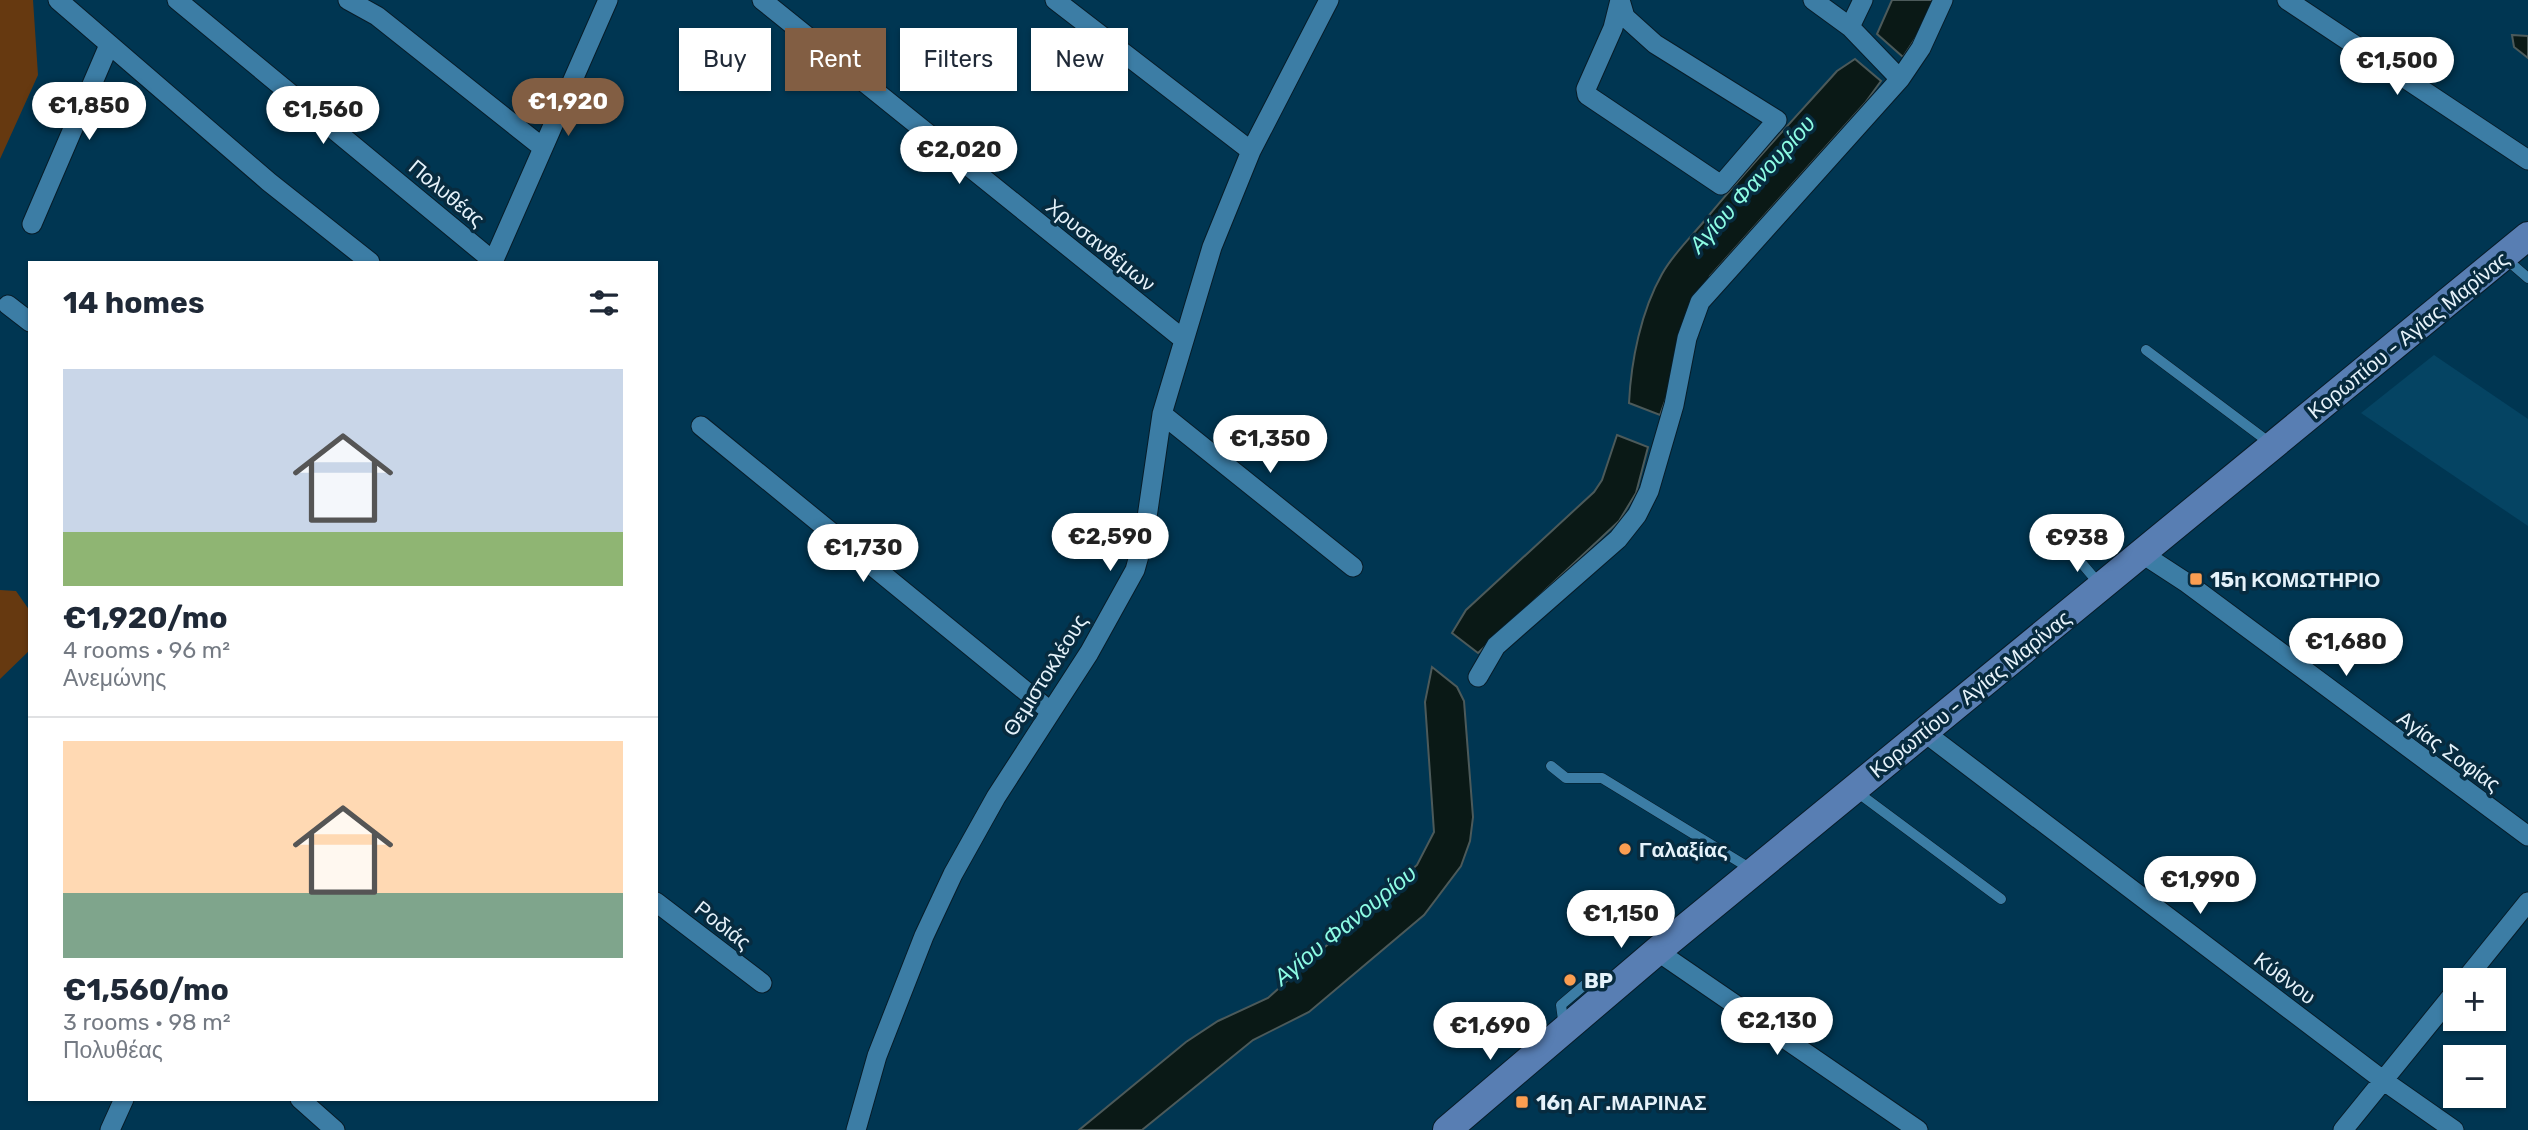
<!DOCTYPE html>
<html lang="en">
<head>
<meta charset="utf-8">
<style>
  :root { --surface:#fff; --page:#f6f6f7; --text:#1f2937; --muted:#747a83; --line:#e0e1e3; --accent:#825e43 }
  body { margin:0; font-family:Rubik,sans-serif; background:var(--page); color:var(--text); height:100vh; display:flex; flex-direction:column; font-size:26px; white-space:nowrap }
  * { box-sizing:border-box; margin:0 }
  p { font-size:23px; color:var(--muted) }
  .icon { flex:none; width:38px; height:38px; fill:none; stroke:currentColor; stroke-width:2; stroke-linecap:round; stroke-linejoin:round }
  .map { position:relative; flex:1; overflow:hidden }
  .details { position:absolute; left:28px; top:261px; width:630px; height:840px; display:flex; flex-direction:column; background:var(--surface); border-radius:0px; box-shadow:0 2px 5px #0004 }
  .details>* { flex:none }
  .top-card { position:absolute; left:679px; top:28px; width:665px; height:63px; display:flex; gap:14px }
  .tools { position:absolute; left:2443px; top:968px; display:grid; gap:14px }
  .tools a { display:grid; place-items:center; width:63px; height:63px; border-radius:0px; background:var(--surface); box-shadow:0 2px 5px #0004; font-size:35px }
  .price { position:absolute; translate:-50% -60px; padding:0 16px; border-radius:24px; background:#fff; color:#222; font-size:23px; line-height:46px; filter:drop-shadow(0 2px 4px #0008) }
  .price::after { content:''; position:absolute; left:50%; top:42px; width:21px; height:16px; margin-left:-10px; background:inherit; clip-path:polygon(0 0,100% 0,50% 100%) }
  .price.current { background:var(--accent); color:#fff }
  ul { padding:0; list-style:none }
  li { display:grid; align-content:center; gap:14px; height:371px; padding:0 35px }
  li+li { border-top:2px solid var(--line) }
  li span { display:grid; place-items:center; height:217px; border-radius:0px; color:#555 }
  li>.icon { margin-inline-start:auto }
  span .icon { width:126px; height:126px; fill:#fffc; stroke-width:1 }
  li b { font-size:30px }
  h2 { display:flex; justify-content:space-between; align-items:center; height:84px; padding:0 35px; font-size:30px }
  .chip { padding:0 24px; border-radius:0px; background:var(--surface); box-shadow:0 2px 5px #0004; font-size:24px; line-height:63px }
  .chip.current { background:var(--accent); color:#fff }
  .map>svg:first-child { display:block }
  .built { fill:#054463 }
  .green { fill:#663910 }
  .water { fill:#0a1916; stroke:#4c5a5a; stroke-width:2 }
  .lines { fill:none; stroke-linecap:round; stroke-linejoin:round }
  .lane-casing { stroke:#071c28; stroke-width:11 }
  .street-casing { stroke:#071c28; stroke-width:21 }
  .secondary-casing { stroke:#071c28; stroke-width:30 }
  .lane { stroke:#3c7da5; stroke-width:10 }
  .street { stroke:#3c7da5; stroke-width:19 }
  .secondary { stroke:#587eb3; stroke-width:28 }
  .poi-dot { fill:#fb9e51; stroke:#072b3f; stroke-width:2.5 }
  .labels { text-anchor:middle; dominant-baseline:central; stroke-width:7; stroke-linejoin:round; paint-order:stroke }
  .street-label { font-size:21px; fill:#e5f2fa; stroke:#072b3f }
  .poi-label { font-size:21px; font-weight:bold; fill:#e5f2fa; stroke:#072b3f; text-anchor:start }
  .water-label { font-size:23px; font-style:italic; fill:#8dfce4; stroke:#072b3f }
</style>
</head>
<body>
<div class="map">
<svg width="2528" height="1130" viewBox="0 0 2528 1130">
  <rect width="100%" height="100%" fill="#003652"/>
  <path class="built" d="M2434,355L2528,419V526L2361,413Z"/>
  <path class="green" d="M0,0H33L38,75L0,159Z
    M0,590L16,591L30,611V650L0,679Z"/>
  <path class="water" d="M1892,0H1933L1922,28L1903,57L1877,34Z
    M2512,35L2528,36V58L2514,47Z
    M1855,59L1881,81L1865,103L1710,276L1660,415L1629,403C1631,361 1641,311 1662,274C1673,254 1691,237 1706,219C1748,168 1793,120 1837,71Z
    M1617,435L1648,447L1636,493L1619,521L1478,653L1452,633L1466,610L1594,492L1602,480Z
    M1432,667L1457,687L1464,701L1473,817L1470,841L1461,866L1424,915L1309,1012L1253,1040L1142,1130H1079L1186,1042L1218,1021L1268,998L1417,865L1434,832L1425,702Z"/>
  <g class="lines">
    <defs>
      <path id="lane" d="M2506,259L2528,278
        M2146,350L2270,443
        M2073,553L2101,586
        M1551,766L1566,778H1602L1751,869
        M1857,792L2001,899
        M1564,1027L1561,1005L1588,982L1610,985"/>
      <path id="street" d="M58,0L269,182L370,262
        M177,0L493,261
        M348,0L377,16L542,147
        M762,0L1183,339
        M1055,0L1251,151
        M1620,0L1625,17L1655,44L1777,120L1721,185L1587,95L1586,89L1613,28Z
        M1813,0L1850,27L1900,79
        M2287,0L2528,160
        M1850,27L1863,0
        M32,224L109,45
        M493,262L608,0
        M8,305L30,322
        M1162,414L1353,567
        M701,426L1050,711
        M2141,553L2187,583L2528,836
        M1478,677L1496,646L1618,539L1637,515L1649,491L1674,405L1687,338L1700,302L1900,79L1921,48L1943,0
        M1924,732L2384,1081L2454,1130
        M656,902L762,983
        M1657,951L1918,1130
        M2465,980L2528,902
        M300,1099L335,1130
        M110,1130L124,1099
        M856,1130L877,1056L924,936L953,874L996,797L1089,653L1135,570L1144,538L1162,414L1212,247L1251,151L1329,0
        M2343,1130L2455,992"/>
      <path id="secondary" d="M1447,1130L1657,951L2528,236"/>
    </defs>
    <use href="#lane" class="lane-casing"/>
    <use href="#street" class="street-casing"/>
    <use href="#secondary" class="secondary-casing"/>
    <use href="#lane" class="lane"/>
    <use href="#street" class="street"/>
    <use href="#secondary" class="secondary"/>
  </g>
  <g class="poi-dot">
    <rect x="2189" y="572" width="14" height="14" rx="3.5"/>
    <circle cx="1625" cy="849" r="7"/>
    <circle cx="1570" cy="980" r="7"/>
    <rect x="1515" y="1095" width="14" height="14" rx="3.5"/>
  </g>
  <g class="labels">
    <g class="street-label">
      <text transform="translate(447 193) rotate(40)">Πολυθέας</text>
      <text transform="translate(1101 245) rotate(39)">Χρυσανθέμων</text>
      <text transform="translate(2408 335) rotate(-39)">Κορωπίου - Αγίας Μαρίνας</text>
      <text transform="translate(1045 675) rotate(-58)">Θεμιστοκλέους</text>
      <text transform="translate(1970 694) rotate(-39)">Κορωπίου - Αγίας Μαρίνας</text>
      <text transform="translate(2449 751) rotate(36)">Αγίας Σοφίας</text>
      <text transform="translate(723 925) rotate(38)">Ροδιάς</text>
      <text transform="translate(2285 978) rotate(37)">Κύθνου</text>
    </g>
    <g class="poi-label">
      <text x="2210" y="579">15η ΚΟΜΩΤΗΡΙΟ</text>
      <text x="1639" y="849">Γαλαξίας</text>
      <text x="1584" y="980">BP</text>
      <text x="1536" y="1102">16η ΑΓ.ΜΑΡΙΝΑΣ</text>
    </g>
    <g class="water-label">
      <text transform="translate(1752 184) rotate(-48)">Αγίου Φανουρίου</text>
      <text transform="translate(1345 925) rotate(-39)">Αγίου Φανουρίου</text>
    </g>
  </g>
</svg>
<div class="tools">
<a>+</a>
<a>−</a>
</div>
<b class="price" style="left:2397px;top:97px">€1,500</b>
<b class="price current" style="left:568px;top:138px">€1,920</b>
<b class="price" style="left:89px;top:142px">€1,850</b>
<b class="price" style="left:323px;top:146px">€1,560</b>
<b class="price" style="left:959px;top:186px">€2,020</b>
<b class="price" style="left:1270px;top:475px">€1,350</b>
<b class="price" style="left:1110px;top:573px">€2,590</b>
<b class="price" style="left:2077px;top:574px">€938</b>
<b class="price" style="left:863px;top:584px">€1,730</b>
<b class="price" style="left:2346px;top:678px">€1,680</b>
<b class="price" style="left:2200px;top:916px">€1,990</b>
<b class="price" style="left:1621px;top:950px">€1,150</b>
<b class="price" style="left:1777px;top:1057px">€2,130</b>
<b class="price" style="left:1490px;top:1062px">€1,690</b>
<div class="top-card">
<a class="chip">Buy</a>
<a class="chip current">Rent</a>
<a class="chip">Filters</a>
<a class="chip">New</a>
</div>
<section class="details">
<h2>14 homes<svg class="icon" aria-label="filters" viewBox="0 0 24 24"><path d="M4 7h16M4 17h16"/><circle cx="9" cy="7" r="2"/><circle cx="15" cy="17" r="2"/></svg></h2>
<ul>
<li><span style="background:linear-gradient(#c9d6e8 75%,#8fb573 0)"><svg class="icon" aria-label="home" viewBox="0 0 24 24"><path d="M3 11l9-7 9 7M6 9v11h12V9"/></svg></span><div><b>€1,920/mo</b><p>4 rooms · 96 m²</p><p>Ανεμώνης</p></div></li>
<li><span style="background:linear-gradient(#ffd9b3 70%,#7fa58c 0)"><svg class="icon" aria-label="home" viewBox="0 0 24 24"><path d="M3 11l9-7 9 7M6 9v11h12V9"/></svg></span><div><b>€1,560/mo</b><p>3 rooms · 98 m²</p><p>Πολυθέας</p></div></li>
</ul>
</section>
</div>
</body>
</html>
